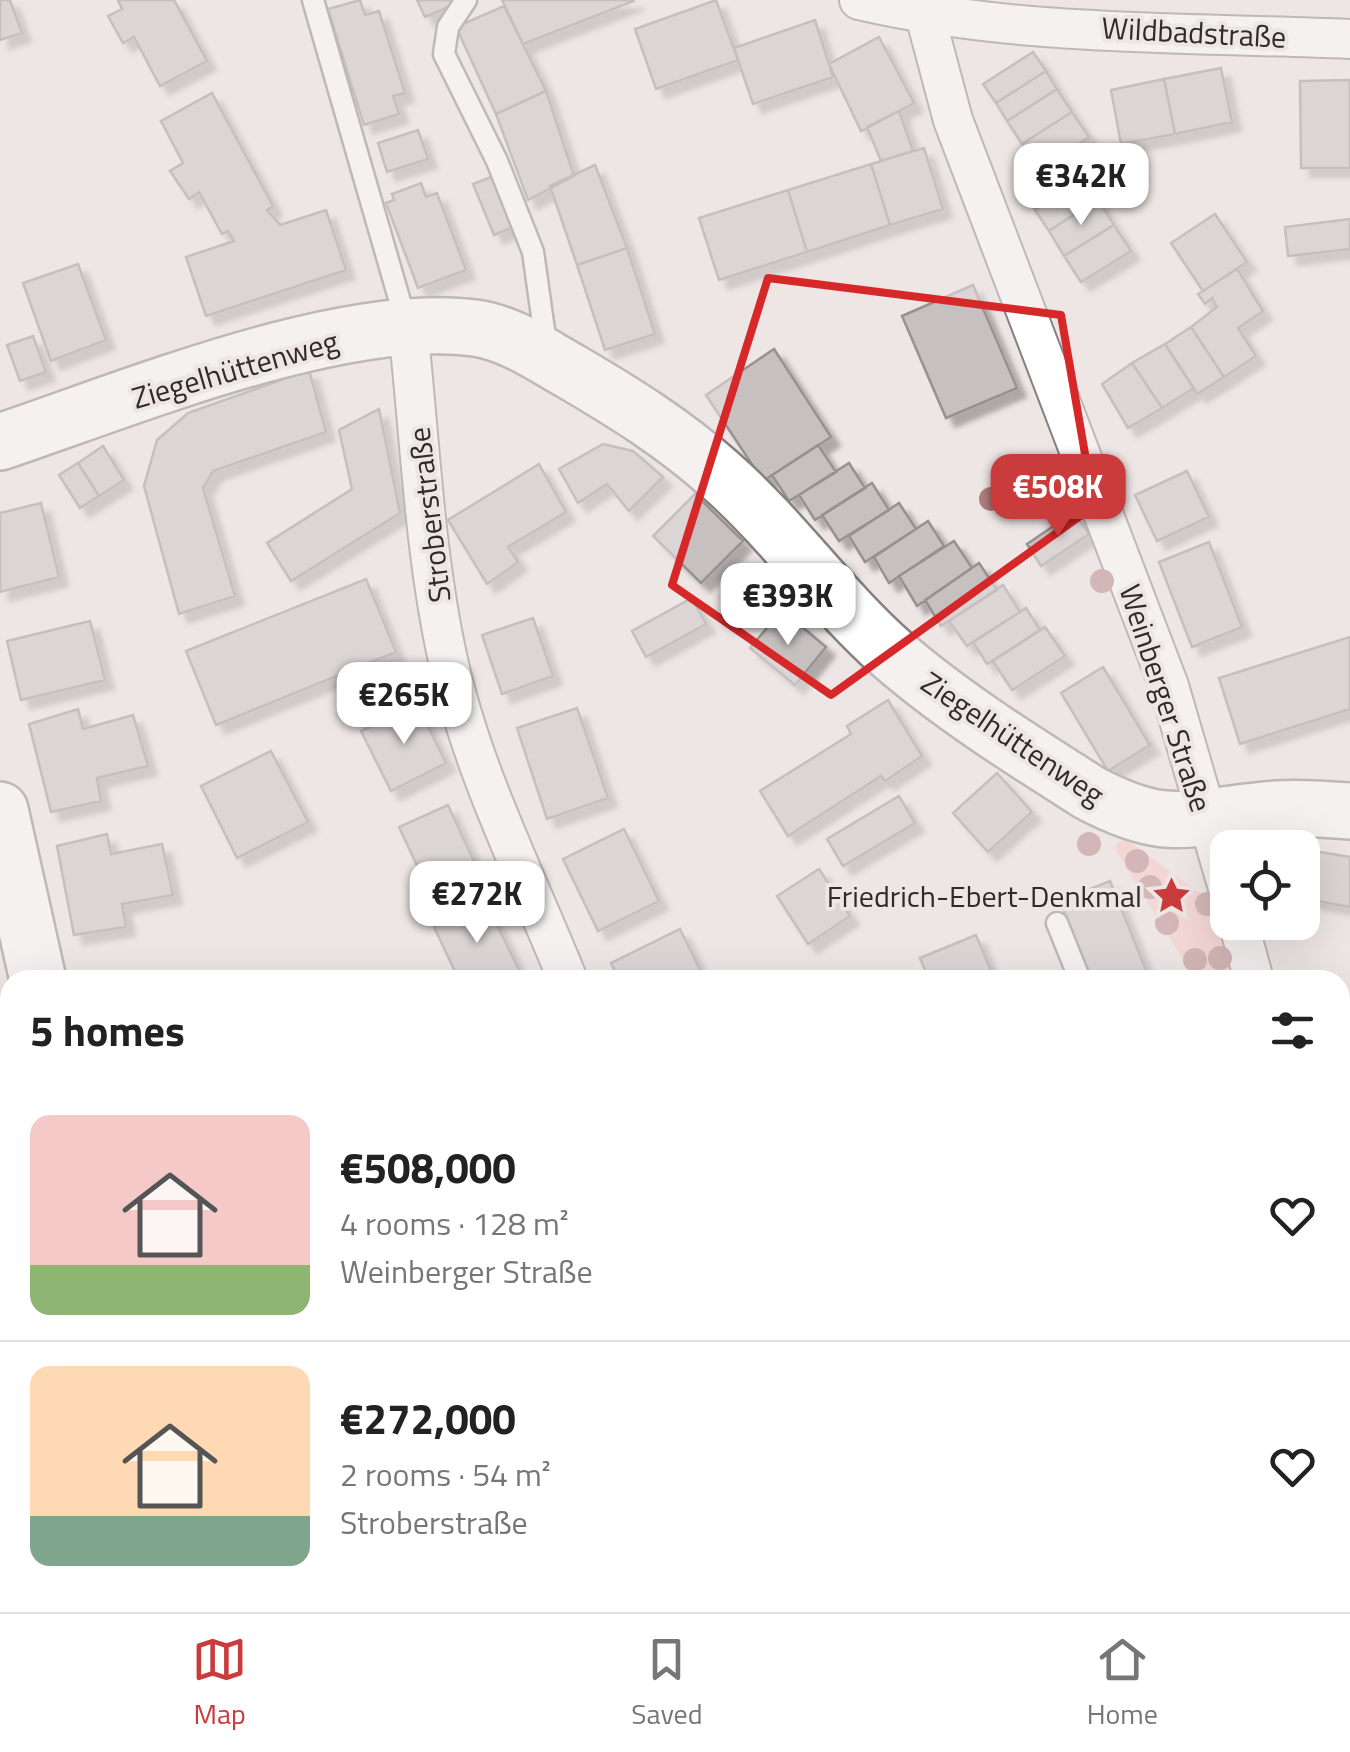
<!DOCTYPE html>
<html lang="en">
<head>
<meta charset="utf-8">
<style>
  :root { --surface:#fff; --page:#f6f6f6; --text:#222; --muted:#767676; --line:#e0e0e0; --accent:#ca3b3c }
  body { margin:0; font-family:"Titillium Web",sans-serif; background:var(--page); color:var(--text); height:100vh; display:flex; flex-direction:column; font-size:38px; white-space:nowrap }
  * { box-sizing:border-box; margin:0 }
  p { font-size:32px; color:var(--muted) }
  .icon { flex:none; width:55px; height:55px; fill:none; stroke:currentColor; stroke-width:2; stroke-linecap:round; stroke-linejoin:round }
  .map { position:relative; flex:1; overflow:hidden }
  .side { position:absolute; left:0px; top:970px; width:1350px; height:642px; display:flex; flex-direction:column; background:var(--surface); border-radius:30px 30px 0 0; box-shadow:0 10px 40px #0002 }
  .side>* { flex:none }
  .buttons { position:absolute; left:1210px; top:830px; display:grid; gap:20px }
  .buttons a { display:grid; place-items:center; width:110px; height:110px; border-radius:20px; background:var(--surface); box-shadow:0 10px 40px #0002; font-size:50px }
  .price { position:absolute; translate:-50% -85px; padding:0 22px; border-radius:20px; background:#fff; color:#222; font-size:32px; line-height:65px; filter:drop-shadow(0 2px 5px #0008) }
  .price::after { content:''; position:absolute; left:50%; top:60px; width:30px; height:22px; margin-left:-15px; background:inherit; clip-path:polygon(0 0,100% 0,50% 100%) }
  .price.selected { background:var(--accent); color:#fff }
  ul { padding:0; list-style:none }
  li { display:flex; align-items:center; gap:30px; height:250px; padding:0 30px }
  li+li { border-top:2px solid var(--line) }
  li span { display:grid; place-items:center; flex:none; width:280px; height:200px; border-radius:20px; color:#555 }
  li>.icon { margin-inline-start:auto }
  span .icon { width:120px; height:120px; fill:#fffc; stroke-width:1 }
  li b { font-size:42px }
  h2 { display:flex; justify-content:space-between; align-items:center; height:120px; padding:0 30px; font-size:42px }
  .dock { display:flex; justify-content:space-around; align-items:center; height:140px; border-top:2px solid var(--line); background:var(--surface); font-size:28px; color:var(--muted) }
  .dock a { display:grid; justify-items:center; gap:5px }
  .dock .selected { color:var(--accent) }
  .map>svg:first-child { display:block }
  .built { fill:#e9d9d7 }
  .green { fill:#fac5c0 }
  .building { fill:#c7c0c0; stroke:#979190; stroke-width:2.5; filter:url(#shadow) }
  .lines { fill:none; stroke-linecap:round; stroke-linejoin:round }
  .lane-casing { stroke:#878180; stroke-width:25 }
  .street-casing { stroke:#878180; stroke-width:42 }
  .secondary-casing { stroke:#878180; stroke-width:60 }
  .lane { stroke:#fff; stroke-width:20 }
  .street { stroke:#fff; stroke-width:38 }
  .secondary { stroke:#fff; stroke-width:55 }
  .tree { fill:#b27e7d }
  .marked { fill:none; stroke:#d62828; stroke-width:8; stroke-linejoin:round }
  .labels { text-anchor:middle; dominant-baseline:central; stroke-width:8; stroke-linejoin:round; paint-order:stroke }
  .street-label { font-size:30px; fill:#2e2b2b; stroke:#ede6e5 }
  .poi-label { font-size:30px; fill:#2e2b2b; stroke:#ede6e5; text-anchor:end }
</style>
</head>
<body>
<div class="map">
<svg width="1350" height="1612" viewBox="0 0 1350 1612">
  <defs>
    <filter id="shadow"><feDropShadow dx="9" dy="9" stdDeviation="2.5" flood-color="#0004"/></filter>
  </defs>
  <rect width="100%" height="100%" fill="#ede6e5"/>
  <path class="built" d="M1340,1292L1350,1316V1439L1340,1444Z
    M844,1603H999L978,1612H848Z"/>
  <path class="green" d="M1125,839L1212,901L1238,980H1196L1116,851V844Z"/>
  <path class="building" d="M0,0H10L22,33L0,40Z
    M118,0H174L207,61L160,86L134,37L123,43L108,16L122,9Z
    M360,0L365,15L379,11L405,93L393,96L399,114L364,125L328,9Z
    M417,0H456L458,3L425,17Z
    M502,0H634V1L523,44Z
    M716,0L738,60L656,89L635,29Z
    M504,6L546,91L496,114L456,27Z
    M815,20L833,77L753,104L734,48Z
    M879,37L914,103L861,131L829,64Z
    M1033,52L1046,71L996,103L983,84Z
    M1221,68L1232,122L1175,134L1164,79Z
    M1046,71L1057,89L1007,121L996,103Z
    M1164,79L1175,134L1121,144L1111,90Z
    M1350,80V168H1301L1300,81Z
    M1057,89L1072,112L1022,144L1007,121Z
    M546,91L574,176L528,200L496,114Z
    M212,93L273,206L267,210L280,225L326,210L346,270L206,316L186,257L234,241L228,231L222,234L199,192L189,199L170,171L183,163L161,121Z
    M899,111L913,151L881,161L867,127Z
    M1072,112L1089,137L1039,170L1022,144Z
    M418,130L428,159L387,172L378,143Z
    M924,148L943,209L890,225L871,164Z
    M1067,152L1085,179L1035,210L1018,184Z
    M871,164L890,225L807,252L788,190Z
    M595,165L627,248L577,265L550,186Z
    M496,175L517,225L494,235L473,184Z
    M1085,179L1098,199L1049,231L1035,210Z
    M421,183L426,197L437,193L466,270L418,288L386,203L394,200L392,194Z
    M788,190L807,252L719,280L699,218Z
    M1098,199L1114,225L1064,256L1049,231Z
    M1215,214L1247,262L1203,291L1171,243Z
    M1350,219V249L1288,256L1285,227Z
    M1114,225L1131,251L1081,282L1064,256Z
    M627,248L655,334L605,350L577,265Z
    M78,264L106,340L51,361L23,283Z
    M1237,269L1263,311L1238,328L1256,356L1224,377L1191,327L1217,307L1212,298L1205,304L1198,294Z
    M973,285L1017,388L946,418L902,316Z
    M1191,327L1224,377L1197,394L1165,344Z
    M33,336L46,372L20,381L7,345Z
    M1165,344L1194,388L1162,408L1132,363Z
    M774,349L831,437L763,481L706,395Z
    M1132,363L1162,408L1128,428L1102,384Z
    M309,370L326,432L213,471L203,488L235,596L179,614L144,486L157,440L188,413Z
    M379,409L400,513L291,581L267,543L352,489L339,430Z
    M603,444L633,451L663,477L629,511L607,484L578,503L559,469Z
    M818,445L836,472L789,501L772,475Z
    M103,446L124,480L99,496L78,463Z
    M78,463L99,496L80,508L59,475Z
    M849,463L865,488L815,520L799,495Z
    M539,464L566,512L508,547L518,562L487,584L448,520Z
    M1187,471L1209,517L1157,541L1135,495Z
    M872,483L889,510L839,541L822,515Z
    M695,494L743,541L701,583L653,536Z
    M41,503L59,577L0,592V513Z
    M899,503L916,529L865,562L849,536Z
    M1074,512L1089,534L1041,566L1027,544Z
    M928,521L944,546L889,583L874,557Z
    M954,541L972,568L917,606L899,576Z
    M1209,542L1242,627L1192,647L1159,562Z
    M979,563L997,590L941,626L925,600Z
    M366,579L396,652L216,725L186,651Z
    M1003,585L1020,612L967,646L949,621Z
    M692,598L706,624L646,657L632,631Z
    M1026,608L1040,630L987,664L973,642Z
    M782,610L826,647L795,685L750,648Z
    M533,618L553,676L502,694L482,635Z
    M90,621L105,680L21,700L7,641Z
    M1045,627L1065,656L1012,690L993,661Z
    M1350,637V709L1240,744L1219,678Z
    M1103,667L1150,745L1108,771L1061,693Z
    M888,700L922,756L885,781L881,776L788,836L760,791L851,734L847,726Z
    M417,704L446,763L391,791L361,731Z
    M577,708L608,798L547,819L517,728Z
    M78,709L83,729L133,715L148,766L97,778L101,801L51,812L29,724Z
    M271,751L308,822L237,858L201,786Z
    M997,773L1032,812L988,852L953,813Z
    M899,796L915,823L843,866L827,839Z
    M448,805L477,868L429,891L399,827Z
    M624,829L659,901L598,931L563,859Z
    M107,834L111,854L162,844L173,895L122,904L126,927L74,935L57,846Z
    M1302,849L1350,857V907L1302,898Z
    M819,869L850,916L808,944L777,896Z
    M1110,881L1150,980H1092L1060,901Z
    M486,902L520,972L503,980H459L434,927Z
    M680,929L705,980H619L611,963Z
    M976,935L995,980H929L920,958Z
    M10,1142V1217L0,1219V1144Z
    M10,1260V1380L0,1382V1262Z
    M1340,1513H1350V1612H1306V1602H1340Z
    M79,1602H134L136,1612H81Z
    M227,1602H287L289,1612H230Z
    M477,1602H532L531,1612H479Z
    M855,1602H962L938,1612H859Z
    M1087,1602H1223L1199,1612H1063Z"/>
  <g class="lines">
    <defs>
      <path id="lane" d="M313,0L407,326
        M466,0L448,27L444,54L497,161L533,252L547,351
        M1057,923L1080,980
        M1340,1440L1350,1439
        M407,1602L409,1612"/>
      <path id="street" d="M859,0C1018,37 1187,32 1350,39
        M921,0L953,120L1169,686L1228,888
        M408,328C420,438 424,552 448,660C472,770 526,876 568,980
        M1238,922L1254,980
        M1340,1228L1350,1252
        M0,1566L10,1564
        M811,1602L814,1612"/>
      <path id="secondary" d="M0,442C128,399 342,310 475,328C510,333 540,354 570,371C623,402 673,433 719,474C782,529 830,599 892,654C952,706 1022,750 1090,793C1166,833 1185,818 1264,810C1292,807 1321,809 1350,811
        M0,810L38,980
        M173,1602L175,1612"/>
    </defs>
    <use href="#lane" class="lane-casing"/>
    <use href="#street" class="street-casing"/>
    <use href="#secondary" class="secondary-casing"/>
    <use href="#lane" class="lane"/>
    <use href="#street" class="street"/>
    <use href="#secondary" class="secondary"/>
  </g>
  <g class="tree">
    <circle cx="991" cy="499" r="12"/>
    <circle cx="1102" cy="581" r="12"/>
    <circle cx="1089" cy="844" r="12"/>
    <circle cx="1137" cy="861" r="12"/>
    <circle cx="1150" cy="887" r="12"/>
    <circle cx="1207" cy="904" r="12"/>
    <circle cx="1167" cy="923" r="12"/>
    <circle cx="1220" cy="958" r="12"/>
    <circle cx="1195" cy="960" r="12"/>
  </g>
  <path d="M0 0H1350V1612H0ZM768,278L1061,315L1094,506L831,695L672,585Z" fill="#ede6e5" fill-opacity=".55" fill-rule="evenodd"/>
  <path class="marked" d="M768,278L1061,315L1094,506L831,695L672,585Z"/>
  <defs>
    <symbol id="sight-bare" viewBox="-9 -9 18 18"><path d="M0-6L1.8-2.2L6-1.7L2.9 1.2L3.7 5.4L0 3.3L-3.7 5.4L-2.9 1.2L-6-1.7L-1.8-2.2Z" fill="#ca3b3c" stroke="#ede6e5" stroke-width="2.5" paint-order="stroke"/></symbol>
  </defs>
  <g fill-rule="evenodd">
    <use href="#sight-bare" x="1144" y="868" width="55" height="55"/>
  </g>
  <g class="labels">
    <g class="street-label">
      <text transform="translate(1194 32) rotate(3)">Wildbadstraße</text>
      <text transform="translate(235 369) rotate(-16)">Ziegelhüttenweg</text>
      <text transform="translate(429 515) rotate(-97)">Stroberstraße</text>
      <text transform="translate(1166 698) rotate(72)">Weinberger Straße</text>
      <text transform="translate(1013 738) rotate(34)">Ziegelhüttenweg</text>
    </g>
    <g class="poi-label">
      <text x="1142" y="896">Friedrich-Ebert-Denkmal</text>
    </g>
  </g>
</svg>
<div class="buttons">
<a><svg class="icon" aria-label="locate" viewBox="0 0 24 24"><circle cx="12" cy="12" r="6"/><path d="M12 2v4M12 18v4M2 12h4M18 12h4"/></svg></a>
</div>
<b class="price" style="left:1081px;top:228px">€342K</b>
<b class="price selected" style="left:1058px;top:539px">€508K</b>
<b class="price" style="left:788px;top:648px">€393K</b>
<b class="price" style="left:404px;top:747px">€265K</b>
<b class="price" style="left:477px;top:946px">€272K</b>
<section class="side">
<h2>5 homes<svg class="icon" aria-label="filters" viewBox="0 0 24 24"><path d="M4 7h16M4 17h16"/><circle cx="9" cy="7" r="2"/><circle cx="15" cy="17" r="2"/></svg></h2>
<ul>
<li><span style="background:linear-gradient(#f6c9c9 75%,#8fb573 0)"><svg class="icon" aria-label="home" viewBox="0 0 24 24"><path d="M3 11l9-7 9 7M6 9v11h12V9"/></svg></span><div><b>€508,000</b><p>4 rooms · 128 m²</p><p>Weinberger Straße</p></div><svg class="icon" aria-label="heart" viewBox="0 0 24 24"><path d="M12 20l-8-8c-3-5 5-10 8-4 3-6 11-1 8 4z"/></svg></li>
<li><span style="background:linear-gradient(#ffd9b3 75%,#7fa58c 0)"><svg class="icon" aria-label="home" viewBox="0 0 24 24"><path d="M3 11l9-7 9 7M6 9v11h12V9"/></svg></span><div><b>€272,000</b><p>2 rooms · 54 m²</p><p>Stroberstraße</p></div><svg class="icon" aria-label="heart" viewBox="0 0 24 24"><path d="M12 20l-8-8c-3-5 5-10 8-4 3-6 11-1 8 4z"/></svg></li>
</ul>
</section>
</div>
<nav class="dock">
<a class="selected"><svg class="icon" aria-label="map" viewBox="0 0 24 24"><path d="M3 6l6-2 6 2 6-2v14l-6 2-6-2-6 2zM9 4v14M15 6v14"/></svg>Map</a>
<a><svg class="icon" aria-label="saved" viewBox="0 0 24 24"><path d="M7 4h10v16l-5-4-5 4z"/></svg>Saved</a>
<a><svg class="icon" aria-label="home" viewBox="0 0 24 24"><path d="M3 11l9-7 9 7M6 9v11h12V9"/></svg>Home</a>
</nav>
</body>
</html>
